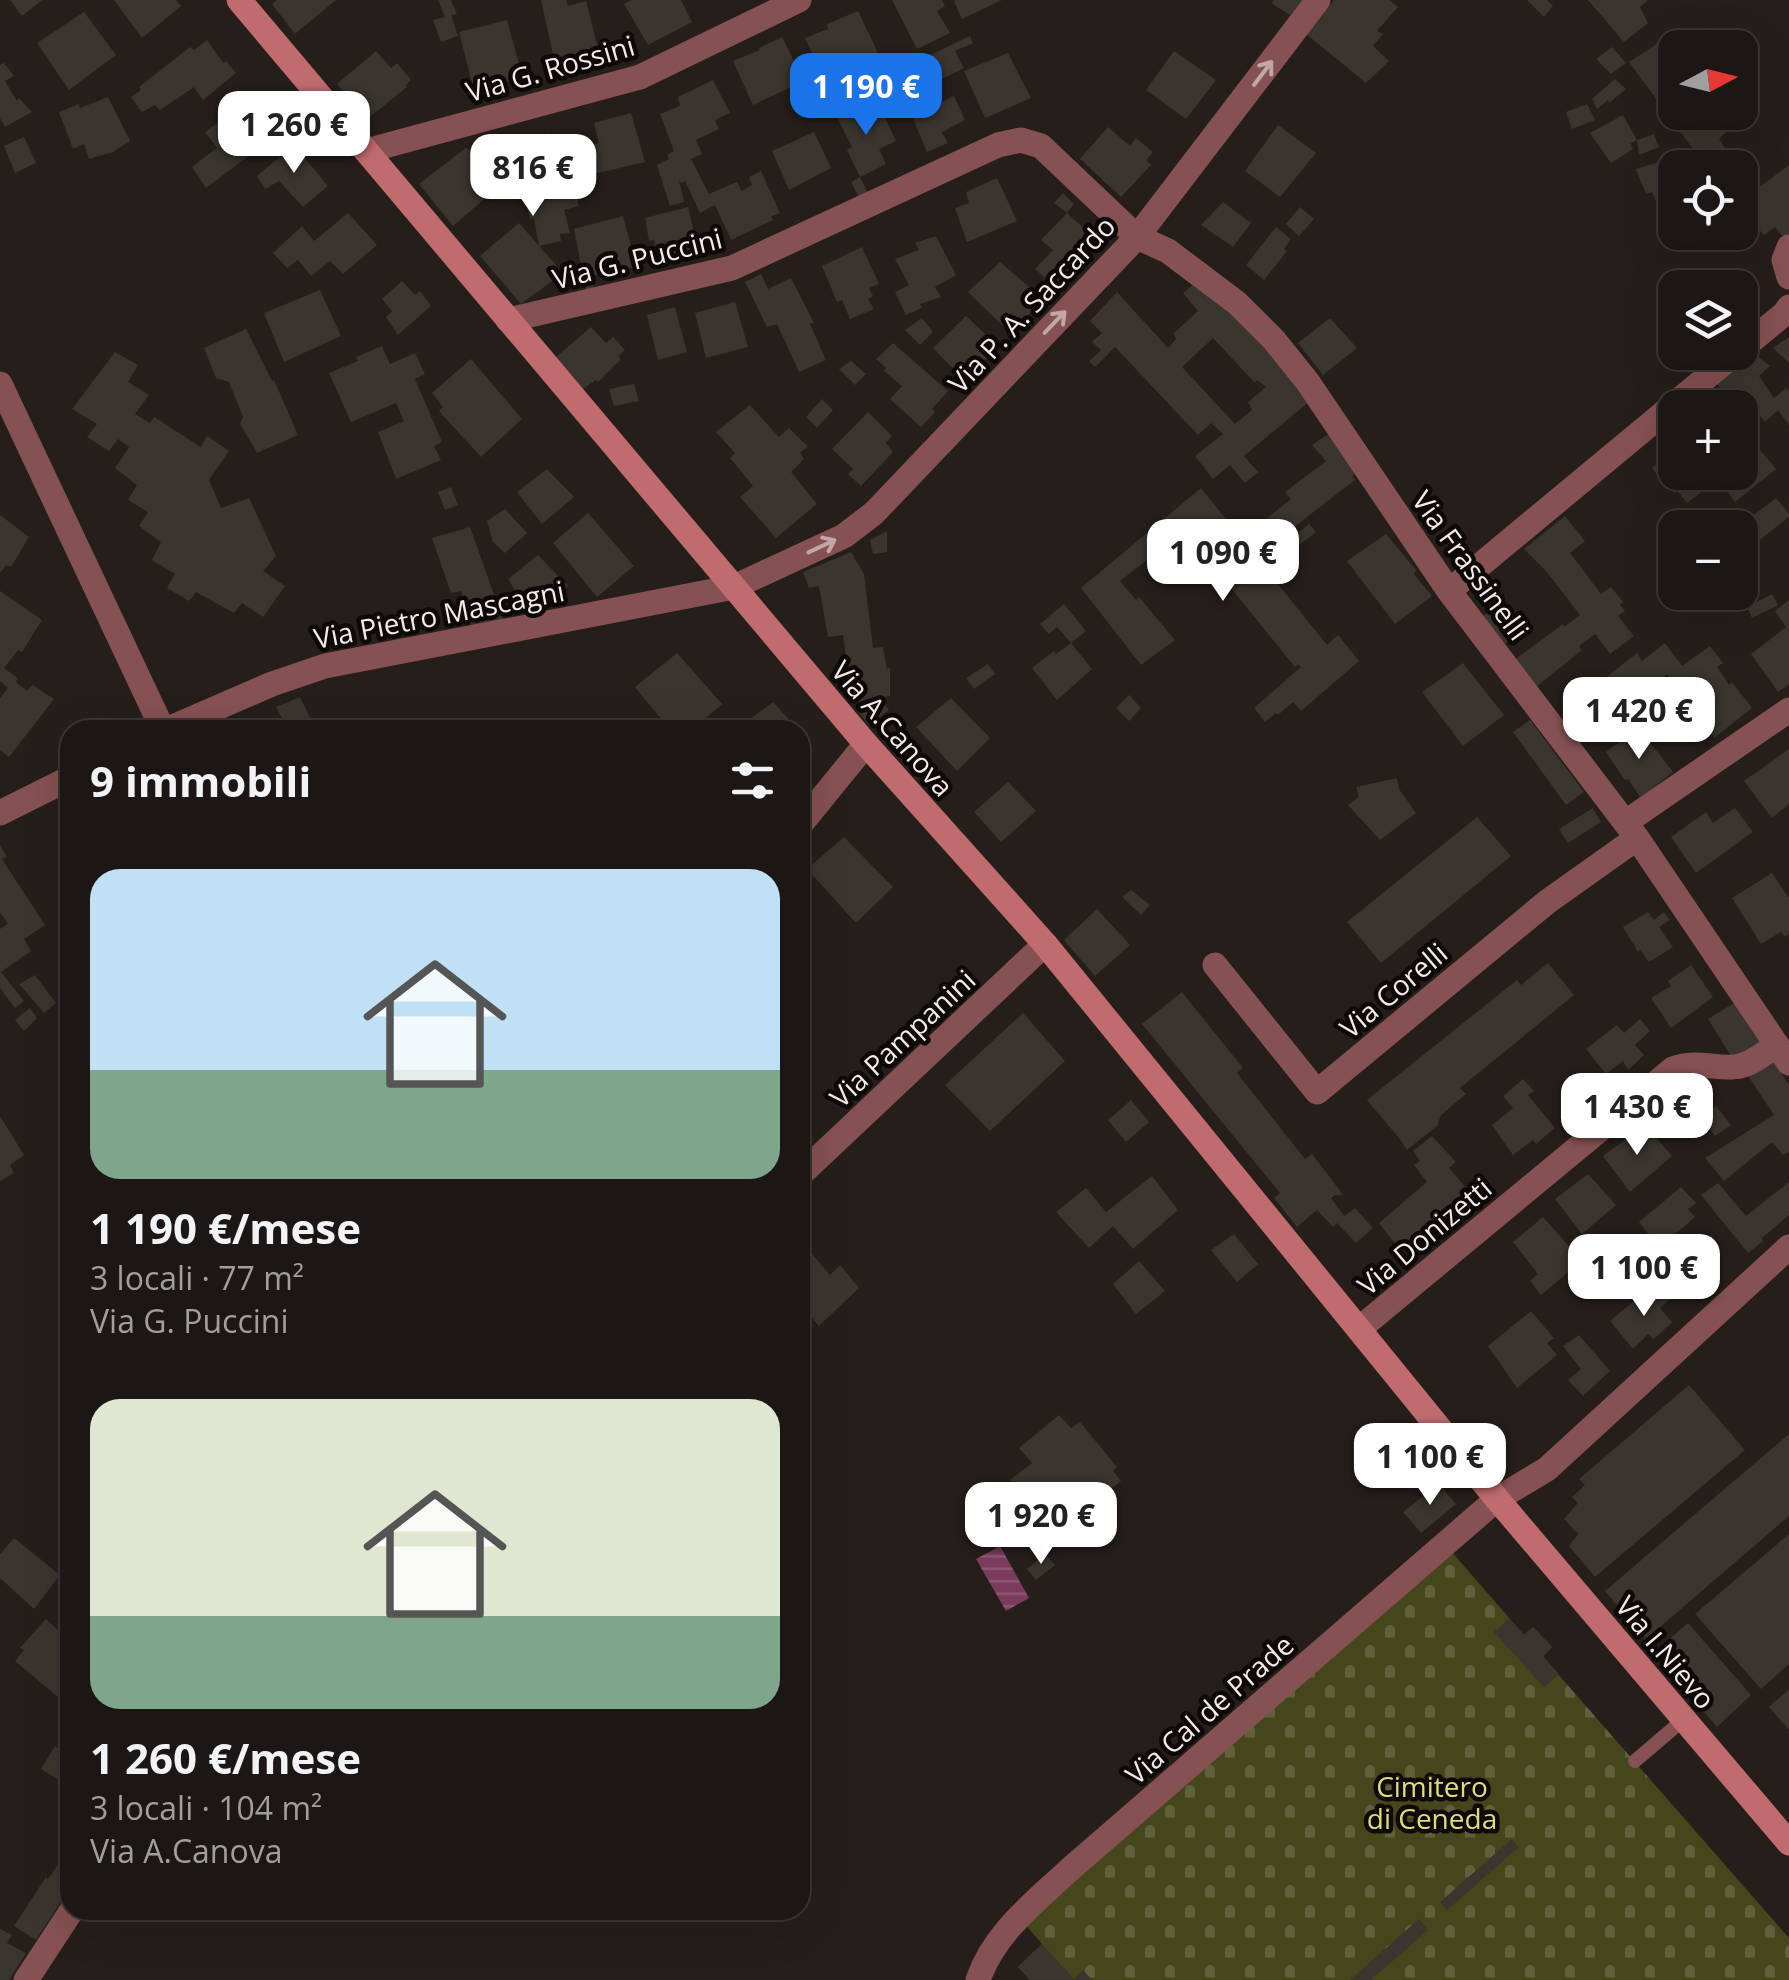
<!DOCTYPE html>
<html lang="it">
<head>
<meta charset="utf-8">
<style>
  :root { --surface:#1c1614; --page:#292322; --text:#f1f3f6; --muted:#a09fa0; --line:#3a3534; --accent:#1a73e8 }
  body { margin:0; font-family:"Open Sans",sans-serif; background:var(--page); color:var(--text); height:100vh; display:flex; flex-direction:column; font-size:38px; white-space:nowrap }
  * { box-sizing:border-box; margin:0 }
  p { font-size:32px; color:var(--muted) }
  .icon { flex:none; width:55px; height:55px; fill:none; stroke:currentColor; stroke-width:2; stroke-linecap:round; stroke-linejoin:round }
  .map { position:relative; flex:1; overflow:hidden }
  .panel { position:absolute; left:60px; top:720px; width:750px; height:1200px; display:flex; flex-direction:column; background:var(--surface); border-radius:30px; box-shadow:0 10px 40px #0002,0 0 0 2px var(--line) }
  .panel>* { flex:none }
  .needle { width:65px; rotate:83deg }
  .fabs { position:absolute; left:1658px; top:30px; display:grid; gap:20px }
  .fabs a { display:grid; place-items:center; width:100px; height:100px; border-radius:20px; background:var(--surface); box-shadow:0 10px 40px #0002,0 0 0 2px var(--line); font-size:50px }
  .price { position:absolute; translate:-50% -85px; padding:0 22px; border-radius:20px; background:#fff; color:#222; font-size:32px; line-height:65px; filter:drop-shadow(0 2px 5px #0008) }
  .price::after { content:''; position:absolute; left:50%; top:60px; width:30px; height:22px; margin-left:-15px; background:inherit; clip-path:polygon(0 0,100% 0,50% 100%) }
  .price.on { background:var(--accent); color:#fff }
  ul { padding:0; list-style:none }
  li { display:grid; align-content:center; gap:20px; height:530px; padding:0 30px }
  li span { display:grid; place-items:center; height:310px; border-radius:30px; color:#555 }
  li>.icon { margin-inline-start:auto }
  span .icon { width:180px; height:180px; fill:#fffc; stroke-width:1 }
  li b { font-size:42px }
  h2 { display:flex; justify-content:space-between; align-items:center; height:120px; padding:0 30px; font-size:42px }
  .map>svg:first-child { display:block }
  .cemetery { fill:url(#cemetery-stones) }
  .water { fill:url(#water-rules) }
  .building { fill:#3a352e; fill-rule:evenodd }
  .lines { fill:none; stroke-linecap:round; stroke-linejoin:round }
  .lane { stroke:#865152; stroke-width:14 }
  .street { stroke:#865152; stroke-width:25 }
  .secondary { stroke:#c06c6f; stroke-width:25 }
  .oneway { stroke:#c1a7a6 }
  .labels { text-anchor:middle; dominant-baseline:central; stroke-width:9; stroke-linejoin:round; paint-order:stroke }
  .street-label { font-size:28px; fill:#f2edea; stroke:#0c0907 }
  .park-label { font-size:28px; fill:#dcdf76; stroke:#0c0907 }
</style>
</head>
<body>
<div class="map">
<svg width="1789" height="1980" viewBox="0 0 1789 1980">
  <defs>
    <pattern id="cemetery-stones" width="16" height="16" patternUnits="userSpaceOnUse" patternTransform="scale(2.5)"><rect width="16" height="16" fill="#45461b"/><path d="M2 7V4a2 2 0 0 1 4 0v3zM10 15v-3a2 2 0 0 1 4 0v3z" fill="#60613c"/></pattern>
    <pattern id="water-rules" width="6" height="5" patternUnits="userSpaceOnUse" patternTransform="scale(2.5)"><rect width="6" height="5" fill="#7a3b5d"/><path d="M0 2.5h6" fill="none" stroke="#8d5874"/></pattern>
  </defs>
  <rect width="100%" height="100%" fill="#261e1a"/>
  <path class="cemetery" d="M1450,1550L1524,1635L1533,1627L1552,1647L1543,1657L1789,1938V1980H1030L1018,1967L1042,1944L1025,1924Z"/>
  <path class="water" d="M1000,1546L1029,1598L1006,1611L976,1559Z"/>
  <path class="building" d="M10,0H42L22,16Z
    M114,0H176L181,6L142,38Z
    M277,0H336L295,34L272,4Z
    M438,0H451L457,14L451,15L458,36L441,42L433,20L445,17Z
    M541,0H566L568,6L586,1L600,56L556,68Z
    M632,0H681L692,22L648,45L624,4Z
    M892,0H942L945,6L937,11L950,33L917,49Z
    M956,0H1002L962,19L954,1Z
    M1274,0H1303L1290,15L1271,3Z
    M1334,0H1389L1398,7L1377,31L1383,34L1373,46L1389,61L1366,83L1306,34Z
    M1527,0H1547L1553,6L1544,17Z
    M1588,0H1648L1640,7L1648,23L1624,42Z
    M858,11L881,59L826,84L805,38L828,29L827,24Z
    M84,12L116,55L69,90L37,43Z
    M507,20L523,78L474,91L459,32Z
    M970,36L973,43L955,51L964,68L938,81L926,57Z
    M782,37L804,81L753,105L733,61L760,50L759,48Z
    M207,40L223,63L226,61L236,73L203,100L194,87L160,110L155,105L142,112L131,97L141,90L139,87L190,47L194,50Z
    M1660,42L1675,66V112H1712L1726,132L1719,139L1738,168H1707L1629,62Z
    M1612,47L1626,63L1611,74L1596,59Z
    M376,51L391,68L397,63L411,80L406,85L407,87L366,120L337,84Z
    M1174,51L1216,80L1186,119L1146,90Z
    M1008,53L1031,98L985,118L964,71Z
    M4,63L14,76L5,81L17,101L19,98L32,112L5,127L0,118V65Z
    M1615,79L1626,89L1609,103L1608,100L1597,109L1592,99Z
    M713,80L730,113L715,120L719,129L696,140L702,154L691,159L709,194L737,182L742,191L752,185L749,177L761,171L780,213L771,216L773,220L731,240L715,205L700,213L685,181L681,183L679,180L684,202L670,206L657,165L669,159L667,155L674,151L660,114L680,106L678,97Z
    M875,96L896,141L879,149L886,164L860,177L868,193L859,198L851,182L860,177L847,150L852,147L836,115Z
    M954,96L965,120L942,132L948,143L927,152L912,116Z
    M108,97L130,141L113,152L89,159L84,144L73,149L59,112L79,104L80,108Z
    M250,100L266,115L273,112L286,128L206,188L192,167L217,148L205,132Z
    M1587,104L1595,120L1572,129L1566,112Z
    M631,113L645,162L594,174L586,146L599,143L594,123Z
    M1623,115L1637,140L1630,144L1633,149L1611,163L1590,133Z
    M1278,125L1316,153L1280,197L1245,171Z
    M1108,127L1130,146L1136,138L1153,152L1146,160L1151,165L1121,197L1080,159Z
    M814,132L831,168L789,190L772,151Z
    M550,133L565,184L573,182L579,206L564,210L570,233L560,234L561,241L539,246L557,266L553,269L559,276L521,304L480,256L519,223L539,246L534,218L530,219L524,195L517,197L503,152L525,145L523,139Z
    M1654,134L1659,147L1639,155L1637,140Z
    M24,137L36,163L15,173L4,146Z
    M294,145L328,186L303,207L279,181L265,189L257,176Z
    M467,147L482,166L481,186L489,195L453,226L419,184Z
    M1662,161L1675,181V204L1658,206L1652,192L1646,194L1636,169Z
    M1789,165V243L1775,227L1764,235L1748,218L1744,222L1740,215V170L1754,191Z
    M997,178L1017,221L967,242L955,208L969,203L966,192Z
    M1063,193L1074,204L1067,213L1054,203Z
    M1223,202L1251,223L1233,247L1201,225Z
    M688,207L699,252L674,257L672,250L657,253L654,240L649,241L645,218Z
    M1300,207L1314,219L1299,236L1286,224Z
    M348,213L377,245L343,274L330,261L311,276L298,260L287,268L273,253L302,226L314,241Z
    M1067,213L1095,238L1054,286L1035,269L1053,250L1041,240Z
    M623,216L637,267L591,276L594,289L586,291L574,229Z
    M1276,227L1291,239L1284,249L1287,251L1264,280L1246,265Z
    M936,236L956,275L935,287L941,297L920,304L922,308L906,315L895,292L909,285L895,259L919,250L915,243Z
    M862,247L879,284L869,288L873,296L868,299L874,309L850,319L842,300L837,302L822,266Z
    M1000,262L1043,299L1011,334L968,292Z
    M761,274L768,289L791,278L814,323L810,324L826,360L799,372L777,324L767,327L745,282Z
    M402,281L415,295L420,291L431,306L398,335L386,317L392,311L382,299Z
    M1195,283L1232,311L1311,400L1244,456L1258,472L1245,483L1230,465L1213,479L1195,456L1223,434L1211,423L1198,435L1115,347L1095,367L1089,361L1101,350L1092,342L1102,333L1090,321L1117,292L1168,348L1176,339L1174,333L1198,311L1183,293ZM1213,338L1255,383L1257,380L1266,387L1248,402L1252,410L1235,424L1182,367Z
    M320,290L341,336L284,362L264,313Z
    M735,302L748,347L706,358L695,313Z
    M675,307L687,352L658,360L647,315Z
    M966,316L998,346L981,364L978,360L961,377L933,348Z
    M922,318L933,332L920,345L905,330Z
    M1330,318L1357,348L1323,375L1298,343Z
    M591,327L606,343L613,337L625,350L618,356L621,359L598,382L596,380L583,389L556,357Z
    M246,329L272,381L274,380L298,435L257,453L240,424L243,417L229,382L216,378L204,348Z
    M1789,337V363L1773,348Z
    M893,343L948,391L932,409L935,412L921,427L890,399L902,386L884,371L886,368L876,359Z
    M382,346L390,364L415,353L425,374L415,379L442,442L434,446L441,460L396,479L378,432L404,421L396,403L351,422L329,373L358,361L356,357Z
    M115,352L138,365L128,382L149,395L135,414L150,423L154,417L201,447L207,436L229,451L209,480L221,508L249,498L276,556L263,571L285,586L263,617L242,603L234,613L196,592L189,601L167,588L175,574L152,560L161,542L139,526L148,512L128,500L137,485L115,468L129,447L118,439L109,451L87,437L97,424L72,409Z
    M1756,355L1770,366L1759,376L1774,398L1786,388L1789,391V425L1778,410L1765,422L1741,392L1729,399L1716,383Z
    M471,359L522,419L481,457L439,411L443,407L432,393Z
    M851,361L866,374L855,385L839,369Z
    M634,384L639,401L614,406L609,389Z
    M822,399L833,410L817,428L806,417Z
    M750,405L779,437L789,428L808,447L800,452L804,459L791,472L817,504L776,538L740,497L753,486L730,458L735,453L716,432Z
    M868,412L892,436L886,443L893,452L861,486L848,474L853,469L832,449Z
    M1330,433L1360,470L1352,476L1355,480L1276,541L1261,523L1291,499L1285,492L1326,461L1312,445Z
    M1740,434L1754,451L1740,462Z
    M1675,441V472H1696L1692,476L1704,490L1687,503L1677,490L1674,493L1652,468L1667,455L1662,449Z
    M1760,450L1776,469L1735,502L1719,479L1728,472H1740V464Z
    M547,469L574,497L542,524L517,492Z
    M451,487L458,505L445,510L438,492Z
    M1201,488L1327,645L1338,635L1359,661L1301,711L1293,702L1278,715L1276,713L1265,722L1254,708L1301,667L1298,664L1295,667L1188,535L1196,529L1187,518L1170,533L1177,540L1157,555L1156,553L1120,581L1136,600L1139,597L1175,640L1141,665L1081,588Z
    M1776,498L1789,514V517L1740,555V525Z
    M505,509L527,533L505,553L493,542L487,521Z
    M588,513L634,566L597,597L553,543Z
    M0,515L29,537L11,567L6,565L0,573Z
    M1565,516L1585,541L1570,553L1601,594L1611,587L1623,602L1620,605L1625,611L1618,616L1634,636L1610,654L1595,634L1579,646L1582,650L1531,691L1510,663L1563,624L1564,627L1580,615L1547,572L1524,549Z
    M1309,524L1316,532L1286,555L1280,547Z
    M470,527L503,620L473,631L461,591L451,593L432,538Z
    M887,531V552L873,554L870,540Z
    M1386,534L1416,570L1414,574L1432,596L1395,624L1347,561Z
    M851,552L864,574L873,648L883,647L887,669L890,668V696L879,697L889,710L869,725L858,712L849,679L843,635L828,637L819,586L809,588L803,572Z
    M538,555L568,586L549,602L543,596L529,608L516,595V592L508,579Z
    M0,591L42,620L22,652L18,650L4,668L18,678L16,682L27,691L33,685L54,699L9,757L0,750V698L8,688L0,681Z
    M1772,594L1778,605L1752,618L1747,607Z
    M1789,600V684L1778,692L1751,654L1786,627L1775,611Z
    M1064,604L1086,631L1071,643L1057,627L1049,634L1040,624Z
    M1496,606L1509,623L1505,625L1514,637L1499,648L1481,617Z
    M1071,643L1092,669L1057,700L1032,668L1054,651L1056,654Z
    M1665,643L1682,666L1710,646L1723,663L1717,667L1729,685L1732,682L1752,708L1714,738L1699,712L1690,718L1676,698L1681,694L1667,675L1659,681L1674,700L1658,712L1648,696L1623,714L1610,695L1614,692L1604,679L1637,653L1642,661Z
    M677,653L722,704L692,730H670L635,687Z
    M1463,663L1504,715L1463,746L1422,692Z
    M988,664L995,674L974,689L966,678Z
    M1129,695L1141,708L1129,721L1116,708Z
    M300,697L316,730H288L276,707Z
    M951,698L990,738L957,771L916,727Z
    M773,702L795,726L790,730H744L741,726Z
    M1530,720L1584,792L1566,805L1513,732Z
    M1638,727L1673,772L1641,798L1628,779L1625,780L1606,752Z
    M1789,749V804L1772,818L1744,781Z
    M1397,778L1399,789L1416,813L1380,840L1348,805L1359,797L1356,787Z
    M1008,782L1036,811L1001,842L974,812Z
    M1593,808L1601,822L1568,843L1559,829Z
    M1735,808L1753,832L1696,873L1671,837L1706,812L1713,823Z
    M1477,817L1511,856L1381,963L1347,922Z
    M844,837L893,887L856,923L807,869Z
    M0,845L7,857L2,859L45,925L24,939L31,951L1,972L24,1001L15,1008L0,988V929L8,924L0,912Z
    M1772,873L1789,898V934L1785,937L1781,932L1761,944L1732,898Z
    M1131,890L1150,905L1141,915L1122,897Z
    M1097,909L1130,945L1095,976L1064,940Z
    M1648,912L1654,920L1664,912L1670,920L1659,927L1673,947L1649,962L1640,950L1638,952L1623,927Z
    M1548,963L1574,995L1460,1088L1466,1094L1441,1115L1437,1126L1407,1150L1399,1138L1367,1100L1517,980L1521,985Z
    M1691,965L1713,997L1671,1028L1651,998L1671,986L1668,981Z
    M35,975L56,1003L44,1013L19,984Z
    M1182,992L1243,1068L1237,1073L1305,1159L1312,1154L1329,1176L1343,1195H1335L1331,1198L1344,1216L1355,1208L1373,1228L1356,1243L1337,1223L1333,1227L1317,1210L1297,1227L1274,1198L1280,1193L1142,1024Z
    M1734,1003L1763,1045L1736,1064L1708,1019Z
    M30,1008L37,1018L24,1031L15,1020Z
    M1023,1013L1065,1061L990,1131L945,1085Z
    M1640,1019L1650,1031L1635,1045L1644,1055L1628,1070L1623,1061L1606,1074L1586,1049L1617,1025L1624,1033Z
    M1773,1061L1789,1085V1152L1783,1155L1772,1142L1724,1181L1705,1158L1774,1115L1748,1076Z
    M1523,1079L1534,1091L1528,1095L1555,1128L1536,1144L1533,1140L1513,1155L1492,1125L1513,1108L1503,1096Z
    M1131,1100L1149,1122L1126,1142L1108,1120Z
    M1716,1106L1731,1125L1715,1136L1701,1117Z
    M0,1116L24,1155L10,1165L14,1173L0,1181Z
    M1645,1125L1672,1156L1630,1192L1603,1156Z
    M1432,1136L1456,1162L1449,1168L1473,1196L1402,1253L1379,1223L1427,1182L1414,1165L1420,1161L1413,1151Z
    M1588,1174L1616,1205L1582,1234L1555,1199Z
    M1152,1176L1178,1210L1133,1249L1113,1226L1089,1248L1056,1212L1086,1188L1106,1212Z
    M1789,1182V1215L1762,1238L1763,1241L1748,1253L1701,1195L1718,1183L1746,1216Z
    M1681,1187L1696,1203L1688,1209L1695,1217L1659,1248L1639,1222Z
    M1543,1217L1582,1261L1541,1295L1530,1281L1538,1274L1513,1242Z
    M1234,1234L1258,1264L1237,1282L1211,1250Z
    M800,1240L830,1275L840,1265L859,1288L819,1326L800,1303Z
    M1139,1261L1165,1291L1136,1314L1113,1284Z
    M1667,1286L1675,1295L1660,1308L1672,1322L1654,1339L1648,1334L1633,1349L1610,1321L1635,1300L1638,1304L1649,1296L1652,1300Z
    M1531,1311L1554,1338L1547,1343L1557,1355L1517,1388L1488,1346Z
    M1579,1335L1610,1371L1583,1396L1568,1380L1581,1369L1563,1346Z
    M1689,1385L1745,1450L1595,1577L1569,1546L1578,1534L1564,1519L1578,1503L1572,1497L1585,1485L1579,1479Z
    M1059,1415L1071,1428L1080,1422L1117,1467L1113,1471L1121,1481L1056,1533L1051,1527L1034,1542L1021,1527L1038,1513L1010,1480L1032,1463L1019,1448Z
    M1789,1434V1516L1646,1639L1605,1591Z
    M1439,1484L1456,1504L1421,1533L1403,1512Z
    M1789,1534V1664L1761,1689L1695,1614Z
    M14,1538L60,1575L34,1609L0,1578V1554Z
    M1045,1554L1055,1565L1036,1580L1027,1569Z
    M46,1619L70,1641V1697L64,1702L15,1661L24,1650L20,1648Z
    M1509,1619L1524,1635L1533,1627L1552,1647L1543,1656L1559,1674L1544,1687L1494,1632Z
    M1688,1623L1751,1695L1717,1727L1653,1653Z
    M1789,1689V1730L1769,1707Z
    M55,1746L70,1756V1787L41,1769Z
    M1512,1839L1519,1847L1447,1910L1440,1902Z
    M64,1856L70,1860V1888L36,1940L14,1926L46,1877L48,1879Z
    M1419,1919L1428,1930L1371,1980H1350Z
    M0,1929L12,1935L7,1943L26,1953L9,1980H0Z
    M1042,1944L1074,1979L1083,1970L1092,1980H1030L1018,1967Z"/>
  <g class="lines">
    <path class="lane" d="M1635,1761L1683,1720"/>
    <path class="street" d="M366,151L640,77L799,0
      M1789,247L1784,260L1789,277
      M508,320L732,268L998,145L1021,140L1041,146L1137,237L1168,251L1237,303L1274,340L1307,381L1449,591L1637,838L1789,1063
      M1740,350L1784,314L1789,307
      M0,384L163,730
      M1449,591L1737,352
      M166,730L272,684L325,666L734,587L844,536L874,513L1137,237L1318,0
      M0,813L70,778
      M1626,822L1789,710
      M800,825L866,744
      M1215,965L1317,1092L1547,902L1637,838
      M800,1175L1045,944
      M1359,1329L1673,1069C1696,1059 1721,1071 1740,1066C1753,1063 1766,1052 1777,1045
      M26,1980L72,1910
      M978,1980C994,1933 1034,1903 1068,1871L1497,1499L1547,1469L1789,1247"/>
    <path class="secondary" d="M239,0L866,744L1045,944L1497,1499L1789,1843"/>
  </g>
  <defs><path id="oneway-shaft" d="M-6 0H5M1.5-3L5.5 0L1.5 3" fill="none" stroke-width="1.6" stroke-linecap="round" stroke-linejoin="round" transform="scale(2.5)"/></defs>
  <g class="oneway">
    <use href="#oneway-shaft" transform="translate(1263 73) rotate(-53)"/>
    <use href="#oneway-shaft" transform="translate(1055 322) rotate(-46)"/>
    <use href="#oneway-shaft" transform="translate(822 546) rotate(-25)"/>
  </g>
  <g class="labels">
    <g class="street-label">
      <text transform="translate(550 68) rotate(-16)">Via G. Rossini</text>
      <text transform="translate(637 258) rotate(-14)">Via G. Puccini</text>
      <text transform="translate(1031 304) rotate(-47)">Via P. A. Saccardo</text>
      <text transform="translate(1471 565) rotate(54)">Via Frassinelli</text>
      <text transform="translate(439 614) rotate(-11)">Via Pietro Mascagni</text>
      <text transform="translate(893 728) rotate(49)">Via A.Canova</text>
      <text transform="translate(1393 990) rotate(-40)">Via Corelli</text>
      <text transform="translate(902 1038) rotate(-43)">Via Pampanini</text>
      <text transform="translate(1424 1236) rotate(-40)">Via Donizetti</text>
      <text transform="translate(1666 1652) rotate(50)">Via I.Nievo</text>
      <text transform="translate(1209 1709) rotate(-41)">Via Cal de Prade</text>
    </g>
    <g class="park-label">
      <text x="1432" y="1786">Cimitero<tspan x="1432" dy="32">di Ceneda</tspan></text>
    </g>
  </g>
</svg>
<div class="fabs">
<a><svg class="needle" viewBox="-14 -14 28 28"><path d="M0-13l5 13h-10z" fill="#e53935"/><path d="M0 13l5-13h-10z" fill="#a09fa0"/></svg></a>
<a><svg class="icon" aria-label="locate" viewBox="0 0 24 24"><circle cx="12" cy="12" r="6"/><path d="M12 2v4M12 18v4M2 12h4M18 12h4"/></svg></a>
<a><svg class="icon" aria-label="layers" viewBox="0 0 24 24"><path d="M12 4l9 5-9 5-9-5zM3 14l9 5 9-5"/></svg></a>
<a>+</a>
<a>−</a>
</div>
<b class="price on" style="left:866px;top:138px">1 190 €</b>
<b class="price" style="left:294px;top:176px">1 260 €</b>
<b class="price" style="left:533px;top:219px">816 €</b>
<b class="price" style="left:1223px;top:604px">1 090 €</b>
<b class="price" style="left:1639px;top:762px">1 420 €</b>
<b class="price" style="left:1637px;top:1158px">1 430 €</b>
<b class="price" style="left:1644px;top:1319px">1 100 €</b>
<b class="price" style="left:1430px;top:1508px">1 100 €</b>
<b class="price" style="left:1041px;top:1567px">1 920 €</b>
<section class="panel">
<h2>9 immobili<svg class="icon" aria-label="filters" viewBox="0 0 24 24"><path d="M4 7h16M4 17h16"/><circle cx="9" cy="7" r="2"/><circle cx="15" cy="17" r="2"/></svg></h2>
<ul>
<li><span style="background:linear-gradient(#bfe0f5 65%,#7fa58c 0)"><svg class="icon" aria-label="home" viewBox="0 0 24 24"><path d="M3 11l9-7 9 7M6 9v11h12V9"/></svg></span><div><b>1 190 €/mese</b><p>3 locali · 77 m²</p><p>Via G. Puccini</p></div></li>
<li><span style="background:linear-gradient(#dfe7d0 70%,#7fa58c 0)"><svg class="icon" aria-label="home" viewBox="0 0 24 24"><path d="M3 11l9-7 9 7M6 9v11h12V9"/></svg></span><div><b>1 260 €/mese</b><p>3 locali · 104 m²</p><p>Via A.Canova</p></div></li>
</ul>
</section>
</div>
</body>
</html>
